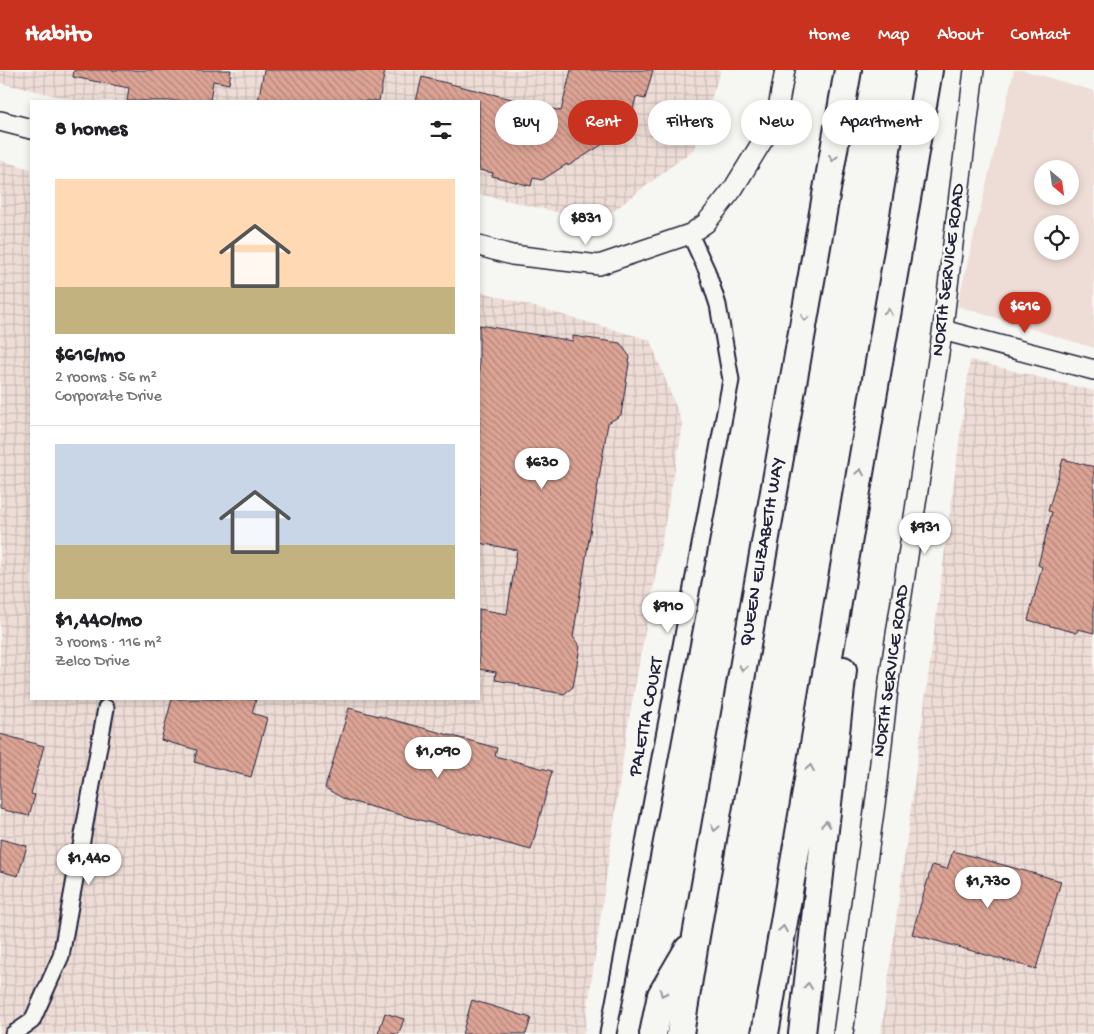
<!DOCTYPE html>
<html lang="en">
<head>
<meta charset="utf-8">
<style>
  :root { --surface:#fff; --page:#f2f2f2; --text:#202124; --muted:#757577; --line:#e0e0e0; --accent:#c8321e }
  body { margin:0; font-family:"Gochi Hand",sans-serif; background:var(--page); color:var(--text); height:100vh; display:flex; flex-direction:column; font-size:19px; white-space:nowrap }
  * { box-sizing:border-box; margin:0 }
  p { font-size:16px; color:var(--muted) }
  .icon { flex:none; width:28px; height:28px; fill:none; stroke:currentColor; stroke-width:2; stroke-linecap:round; stroke-linejoin:round }
  .map { position:relative; flex:1; overflow:hidden }
  .panel { position:absolute; left:30px; top:30px; width:450px; height:600px; display:flex; flex-direction:column; background:var(--surface); border-radius:0px; box-shadow:0 2px 8px #0003 }
  .panel>* { flex:none }
  .hud { position:absolute; left:495px; top:30px; width:475px; height:45px; display:flex; gap:10px }
  .needle { width:32px; rotate:151deg }
  .buttons { position:absolute; left:1034px; top:90px; display:grid; gap:10px }
  .buttons a { display:grid; place-items:center; width:45px; height:45px; border-radius:50%; background:var(--surface); box-shadow:0 2px 8px #0003; font-size:25px }
  .price { position:absolute; translate:-50% -42px; padding:0 11px; border-radius:18px; background:#fff; color:#222; font-size:16px; line-height:32px; filter:drop-shadow(0 1px 2px #0008) }
  .price::after { content:''; position:absolute; left:50%; top:30px; width:15px; height:11px; margin-left:-8px; background:inherit; clip-path:polygon(0 0,100% 0,50% 100%) }
  .price.current { background:var(--accent); color:#fff }
  ul { padding:0; list-style:none }
  li { display:grid; align-content:center; gap:10px; height:265px; padding:0 25px }
  li+li { border-top:1px solid var(--line) }
  li span { display:grid; place-items:center; height:155px; border-radius:0px; color:#555 }
  li>.icon { margin-inline-start:auto }
  span .icon { width:90px; height:90px; fill:#fffc; stroke-width:1 }
  li b { font-size:21px }
  h2 { display:flex; justify-content:space-between; align-items:center; height:60px; padding:0 25px; font-size:21px }
  .chip { padding:0 18px; border-radius:22px; background:var(--surface); box-shadow:0 2px 8px #0003; font-size:18px; line-height:45px }
  .chip.current { background:var(--accent); color:#fff }
  header { display:flex; align-items:center; gap:30px; box-sizing:border-box; height:70px; padding:0 25px; background:var(--accent); color:#fff }
  header strong { font-size:24px }
  nav { display:flex; gap:28px; margin-inline-start:auto; font-size:18px }
  .map>svg:first-child { display:block }
  .built { fill:#eeddd6; fill-rule:evenodd }
  .industrial { fill:url(#industrial-grid) }
  .building { fill:url(#building-back-hatch); stroke:#22223b }
  .lines { fill:none; stroke-linecap:round; stroke-linejoin:round }
  .minor-casing { stroke:#22223b; stroke-width:19 }
  .tertiary-casing { stroke:#22223b; stroke-width:22 }
  .motorway-casing { stroke:#22223b; stroke-width:30 }
  .minor { stroke:#f6f6f2; stroke-width:15 }
  .tertiary { stroke:#f6f6f2; stroke-width:19 }
  .motorway { stroke:#f6f6f2; stroke-width:26 }
  .oneway { stroke:#9797a0 }
  .labels { text-anchor:middle; dominant-baseline:central; stroke-width:5; stroke-linejoin:round; paint-order:stroke }
  .street-label { font-size:19px; fill:#22223b; stroke:#f6f6f2 }
</style>
</head>
<body>
<header>
<strong>Habito</strong>
<nav><a>Home</a><a>Map</a><a>About</a><a>Contact</a></nav>
</header>
<div class="map">
<svg width="1094" height="964" viewBox="0 0 1094 964">
  <defs>
    <pattern id="industrial-grid" width="8" height="8" patternUnits="userSpaceOnUse" patternTransform="scale(1.25)"><rect width="8" height="8" fill="#eeddd6"/><path d="M0 4h8M4 0v8" fill="none" stroke="#ccbdb9"/></pattern>
    <pattern id="building-back-hatch" width="6" height="6" patternUnits="userSpaceOnUse" patternTransform="scale(1.25)"><rect width="6" height="6" fill="#dca495"/><path d="M-1 5l2 2M0 0l6 6M5-1l2 2" fill="none" stroke="#b2857b"/></pattern>
  </defs>
  <rect width="100%" height="100%" fill="#f6f6f2"/>
  <filter id="ink" filterUnits="userSpaceOnUse"><feTurbulence type="fractalNoise" baseFrequency=".02" numOctaves="2"/><feDisplacementMap in="SourceGraphic" scale="10" xChannelSelector="R" yChannelSelector="G"/><feConvolveMatrix kernelMatrix="1 2 1 2 8 2 1 2 1" color-interpolation-filters="sRGB"/></filter>
  <g filter="url(#ink)">
    <path class="built" d="M1014,0H1023L1094,21V278L957,236ZM1042,99H1070V126H1042ZM1042,154H1070V181H1042Z"/>
    <path class="industrial" d="M0,0H721L694,79L599,152L479,124V31H79L0,13Z
      M0,90L31,99V629H479V221L650,270L683,355L627,660L584,964H0Z
      M970,290L1094,321V964H881Z"/>
    <path class="building" d="M74,0H231L229,14L213,11L210,31H127L129,18L73,7Z
      M264,0H385L379,31H258Z
      M571,0H653L645,29L636,27L629,57L621,55L619,64L568,96L567,94L542,110L533,108L531,116L492,106L493,103L479,100V31H416L422,7L561,41Z
      M479,255L573,271V266L620,273L630,287L621,345L608,353L573,567L580,577L573,617L564,624L519,616L520,614L495,610L496,602L479,599V539L507,544L517,480L479,473Z
      M1063,389L1094,397V563L1078,559L1077,563L1028,550L1042,497L1038,495L1052,442L1048,441Z
      M172,629H256L252,643L267,648L251,707L194,692L197,680L161,670Z
      M349,638L497,678L495,686L552,701L531,780L346,730L325,718Z
      M0,664L44,676L31,724L35,725L29,746L0,739Z
      M0,769L27,776L18,806L0,801Z
      M953,781L1061,811L1036,899L912,864L932,795L947,799Z
      M472,930L531,948L526,964H462Z
      M385,943L404,949L399,964H378Z"/>
    <g class="lines">
      <defs>
        <path id="minor" d="M13,964L32,951L61,886L106,638
          M608,964L731,310L718,235L707,201L690,164"/>
        <path id="tertiary" d="M0,51L31,59
          M479,176L512,185L599,195L690,164L706,153L733,119L776,49L785,0
          M943,257L950,262L1094,300
          M843,964L877,720L889,610L943,257L974,0"/>
        <path id="motorway" d="M653,964L661,925L688,879
          M680,964L696,866L848,0
          M765,964L852,450L929,0
          M802,964L843,600"/>
      </defs>
      <use href="#minor" class="minor-casing"/>
      <use href="#tertiary" class="tertiary-casing"/>
      <use href="#motorway" class="motorway-casing"/>
      <use href="#minor" class="minor"/>
      <use href="#tertiary" class="tertiary"/>
      <use href="#motorway" class="motorway"/>
    </g>
    <defs><path id="oneway-chevron" d="M-2-3.5L2.5 0L-2 3.5" fill="none" stroke-width="1.6" stroke-linecap="round" stroke-linejoin="round" transform="scale(1.25)"/></defs>
    <g class="oneway">
      <use href="#oneway-chevron" transform="translate(833 88) rotate(100)"/>
      <use href="#oneway-chevron" transform="translate(888 242) rotate(-80)"/>
      <use href="#oneway-chevron" transform="translate(805 248) rotate(100)"/>
      <use href="#oneway-chevron" transform="translate(860 402) rotate(-80)"/>
      <use href="#oneway-chevron" transform="translate(743 598) rotate(100)"/>
      <use href="#oneway-chevron" transform="translate(810 698) rotate(-80)"/>
      <use href="#oneway-chevron" transform="translate(826 754) rotate(-84)"/>
      <use href="#oneway-chevron" transform="translate(715 758) rotate(100)"/>
      <use href="#oneway-chevron" transform="translate(783 859) rotate(-80)"/>
      <use href="#oneway-chevron" transform="translate(808 916) rotate(-84)"/>
      <use href="#oneway-chevron" transform="translate(663 923) rotate(114)"/>
    </g>
  </g>
  <g class="labels">
    <g class="street-label">
      <text transform="translate(949 200) rotate(-83)">NORTH SERVICE ROAD</text>
      <text transform="translate(763 482) rotate(-80)">QUEEN ELIZABETH WAY</text>
      <text transform="translate(892 601) rotate(-82)">NORTH SERVICE ROAD</text>
      <text transform="translate(647 647) rotate(-79)">PALETTA COURT</text>
    </g>
  </g>
</svg>
<div class="buttons">
<a><svg class="needle" viewBox="-14 -14 28 28"><path d="M0-13l5 13h-10z" fill="#e53935"/><path d="M0 13l5-13h-10z" fill="#757577"/></svg></a>
<a><svg class="icon" aria-label="locate" viewBox="0 0 24 24"><circle cx="12" cy="12" r="6"/><path d="M12 2v4M12 18v4M2 12h4M18 12h4"/></svg></a>
</div>
<b class="price" style="left:586px;top:176px">$831</b>
<b class="price current" style="left:1025px;top:264px">$616</b>
<b class="price" style="left:542px;top:420px">$630</b>
<b class="price" style="left:925px;top:485px">$931</b>
<b class="price" style="left:668px;top:564px">$910</b>
<b class="price" style="left:438px;top:709px">$1,090</b>
<b class="price" style="left:89px;top:816px">$1,440</b>
<b class="price" style="left:988px;top:839px">$1,730</b>
<div class="hud">
<a class="chip">Buy</a>
<a class="chip current">Rent</a>
<a class="chip">Filters</a>
<a class="chip">New</a>
<a class="chip">Apartment</a>
</div>
<section class="panel">
<h2>8 homes<svg class="icon" aria-label="filters" viewBox="0 0 24 24"><path d="M4 7h16M4 17h16"/><circle cx="9" cy="7" r="2"/><circle cx="15" cy="17" r="2"/></svg></h2>
<ul>
<li><span style="background:linear-gradient(#ffd9b3 70%,#c2b280 0)"><svg class="icon" aria-label="home" viewBox="0 0 24 24"><path d="M3 11l9-7 9 7M6 9v11h12V9"/></svg></span><div><b>$616/mo</b><p>2 rooms · 56 m²</p><p>Corporate Drive</p></div></li>
<li><span style="background:linear-gradient(#c9d6e8 65%,#c2b280 0)"><svg class="icon" aria-label="home" viewBox="0 0 24 24"><path d="M3 11l9-7 9 7M6 9v11h12V9"/></svg></span><div><b>$1,440/mo</b><p>3 rooms · 116 m²</p><p>Zelco Drive</p></div></li>
</ul>
</section>
</div>
</body>
</html>
